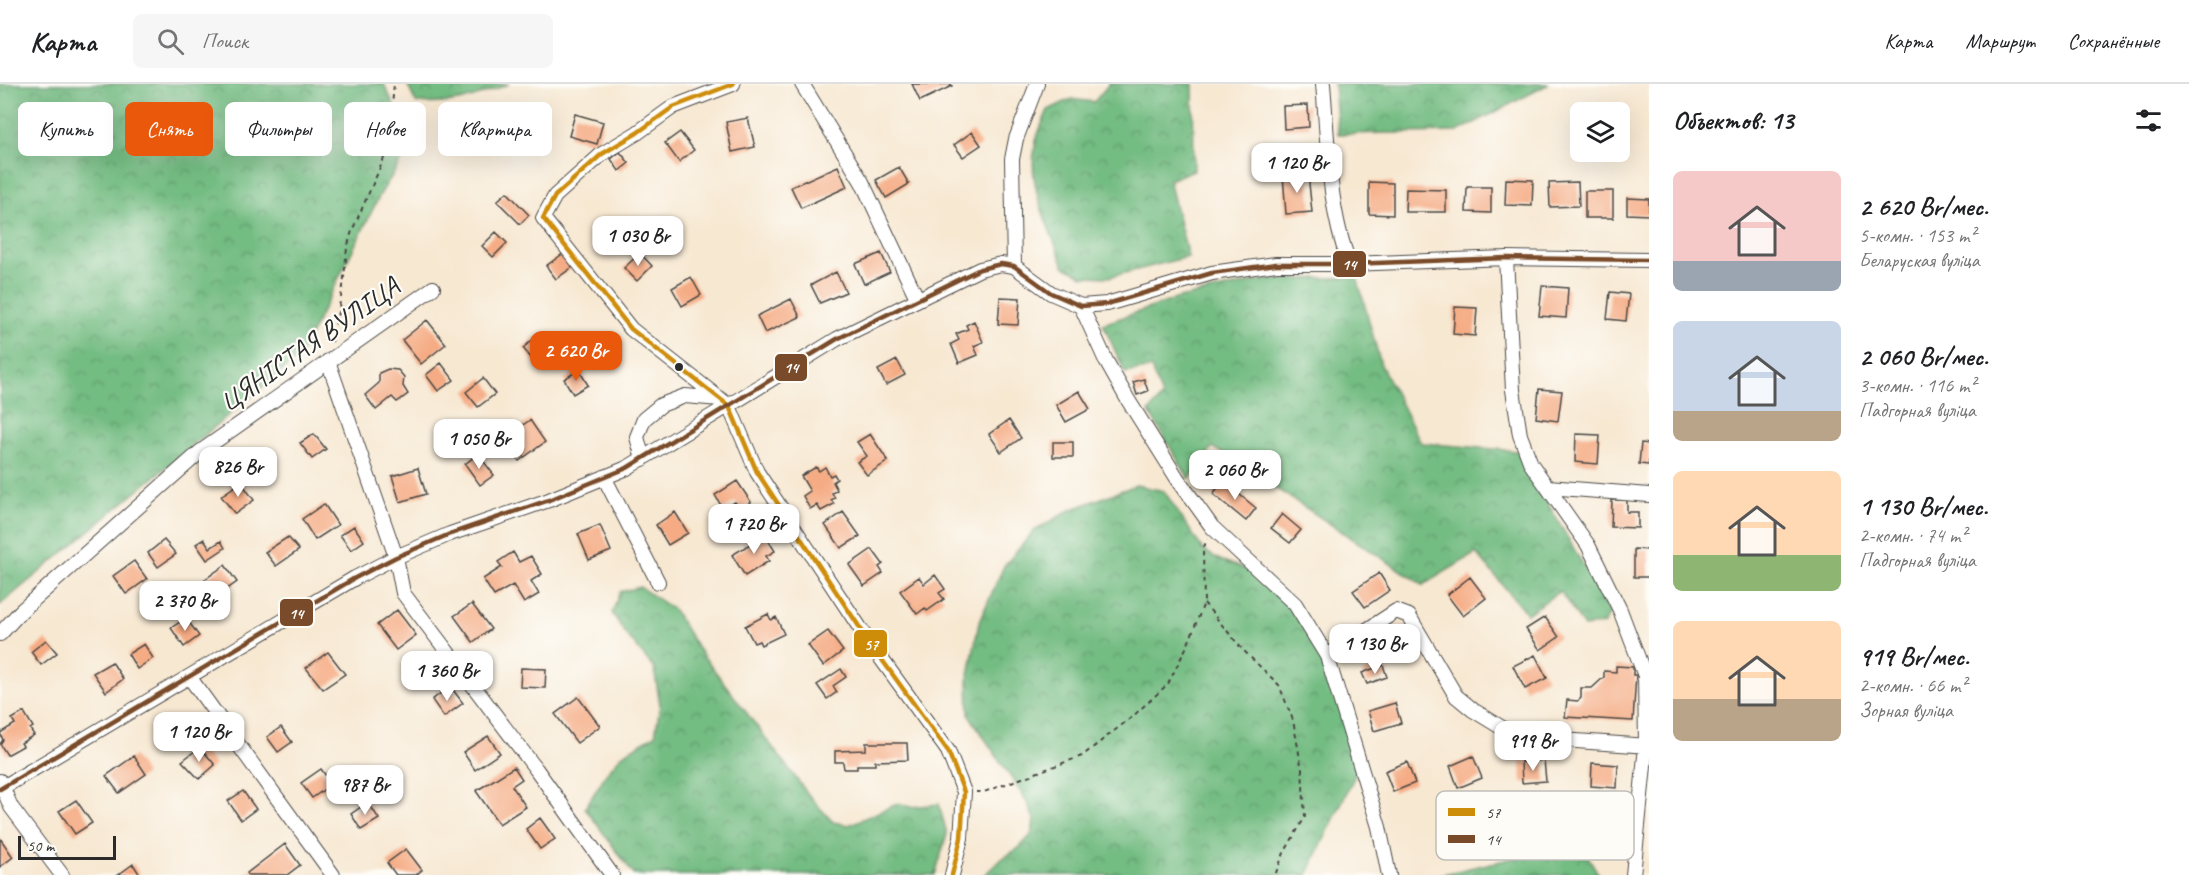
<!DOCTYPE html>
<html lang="ru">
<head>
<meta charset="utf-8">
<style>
  :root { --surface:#fff; --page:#f6f6f6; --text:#202124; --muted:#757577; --line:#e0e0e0; --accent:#ea580c }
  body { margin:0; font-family:Caveat,sans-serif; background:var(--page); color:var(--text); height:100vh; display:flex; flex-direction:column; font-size:22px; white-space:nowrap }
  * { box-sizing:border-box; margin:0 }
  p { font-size:20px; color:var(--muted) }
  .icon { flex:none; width:33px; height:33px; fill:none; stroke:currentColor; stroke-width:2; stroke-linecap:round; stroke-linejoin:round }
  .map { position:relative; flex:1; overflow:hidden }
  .sheet { display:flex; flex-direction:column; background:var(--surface); width:540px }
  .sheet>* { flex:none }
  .banner { position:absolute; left:18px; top:18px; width:570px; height:54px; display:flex; gap:12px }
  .tools { position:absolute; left:1570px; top:18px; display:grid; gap:12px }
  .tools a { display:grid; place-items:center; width:60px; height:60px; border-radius:9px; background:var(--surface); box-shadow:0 6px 24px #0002; font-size:30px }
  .scale { position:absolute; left:18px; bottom:15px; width:98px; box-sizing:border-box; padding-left:6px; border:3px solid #2b2b2b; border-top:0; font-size:16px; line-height:21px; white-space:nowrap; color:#2b2b2b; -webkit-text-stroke:4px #fdfcf7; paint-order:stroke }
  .price { position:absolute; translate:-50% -51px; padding:0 14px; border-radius:12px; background:#fff; color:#222; font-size:20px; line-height:39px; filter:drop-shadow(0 2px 3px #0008) }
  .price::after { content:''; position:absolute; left:50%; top:36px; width:18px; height:14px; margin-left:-9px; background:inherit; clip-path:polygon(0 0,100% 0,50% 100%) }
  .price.on { background:var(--accent); color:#fff }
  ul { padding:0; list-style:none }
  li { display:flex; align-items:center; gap:18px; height:150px; padding:0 24px }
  li span { display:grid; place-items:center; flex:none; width:168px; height:120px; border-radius:9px; color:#555 }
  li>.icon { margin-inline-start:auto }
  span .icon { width:72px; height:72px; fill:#fffc; stroke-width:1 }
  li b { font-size:26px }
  h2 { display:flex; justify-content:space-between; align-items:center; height:72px; padding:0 24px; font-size:26px }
  .pill { padding:0 21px; border-radius:9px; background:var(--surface); box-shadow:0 6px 24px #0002; font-size:21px; line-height:54px }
  .pill.on { background:var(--accent); color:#fff }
  header { display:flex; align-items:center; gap:36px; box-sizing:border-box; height:84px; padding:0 30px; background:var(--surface); border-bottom:2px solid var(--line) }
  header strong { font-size:28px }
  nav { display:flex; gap:33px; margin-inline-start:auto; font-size:21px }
  .search { width:420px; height:54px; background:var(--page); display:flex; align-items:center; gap:15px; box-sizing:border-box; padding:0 21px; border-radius:9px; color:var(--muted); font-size:22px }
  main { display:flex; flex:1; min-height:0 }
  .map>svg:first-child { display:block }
  .forest { fill:url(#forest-crowns); stroke:#4f7456; stroke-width:1.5 }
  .building { fill:#f5ab83 }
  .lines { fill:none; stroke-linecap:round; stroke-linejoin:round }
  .minor-casing { stroke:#4a4744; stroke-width:16 }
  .path { stroke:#4a4744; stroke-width:2; stroke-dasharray:4.5 4.5; stroke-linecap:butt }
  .minor { stroke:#fff; stroke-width:14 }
  .bus-1-casing { stroke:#fdfcf7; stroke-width:9 }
  .bus-2-casing { stroke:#fdfcf7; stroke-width:9 }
  .bus-1 { stroke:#ce8d09; stroke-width:4.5 }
  .bus-2 { stroke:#7a4b2a; stroke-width:4.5 }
  .bus-dot { fill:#2b2b2b; stroke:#fdfcf7; stroke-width:2 }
  .labels { text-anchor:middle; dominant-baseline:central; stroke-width:4.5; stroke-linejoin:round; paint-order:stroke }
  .street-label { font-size:28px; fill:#2b2b2b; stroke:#fdfcf7 }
  .key { fill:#fdfcf7; stroke:#bebdba; stroke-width:1.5 }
  .key-label { font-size:16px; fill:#2b2b2b }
  .line-badge { stroke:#fdfcf7; stroke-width:2 }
  .badge-label { font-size:16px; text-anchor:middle; font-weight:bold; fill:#fff }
</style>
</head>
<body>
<header>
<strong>Карта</strong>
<div class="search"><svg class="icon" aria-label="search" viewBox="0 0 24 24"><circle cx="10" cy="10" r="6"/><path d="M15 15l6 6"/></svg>Поиск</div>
<nav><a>Карта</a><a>Маршрут</a><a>Сохранённые</a></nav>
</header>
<main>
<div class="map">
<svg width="1649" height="791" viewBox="0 0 1649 791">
  <defs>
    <pattern id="forest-crowns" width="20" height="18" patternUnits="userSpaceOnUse" patternTransform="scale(1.5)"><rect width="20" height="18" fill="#73bc82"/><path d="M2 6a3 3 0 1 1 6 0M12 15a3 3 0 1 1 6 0" fill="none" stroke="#5f996b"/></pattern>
  </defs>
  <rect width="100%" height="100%" fill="#fdfcf7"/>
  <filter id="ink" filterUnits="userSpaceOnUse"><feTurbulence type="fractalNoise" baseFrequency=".0167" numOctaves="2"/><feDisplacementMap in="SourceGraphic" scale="12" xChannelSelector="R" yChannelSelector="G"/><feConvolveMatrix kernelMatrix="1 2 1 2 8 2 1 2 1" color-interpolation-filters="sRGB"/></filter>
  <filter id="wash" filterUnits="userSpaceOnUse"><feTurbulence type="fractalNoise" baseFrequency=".008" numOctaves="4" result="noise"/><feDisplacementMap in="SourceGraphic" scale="24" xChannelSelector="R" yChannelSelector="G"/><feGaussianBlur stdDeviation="1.35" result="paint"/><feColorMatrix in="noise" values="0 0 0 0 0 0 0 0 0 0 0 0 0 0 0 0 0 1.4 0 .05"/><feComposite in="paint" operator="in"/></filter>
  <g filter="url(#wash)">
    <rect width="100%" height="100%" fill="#f7e8d2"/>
    <path class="forest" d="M0,0H384L412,60L381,109L300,272L0,521Z
      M407,0H509C474,14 455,22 416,19Z
      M1109,0H1193L1194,86L1169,96L1188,173L1109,193L1083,192L1064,182C1049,143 1025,99 1036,57C1038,47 1044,36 1048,26L1071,15L1094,18Z
      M1334,0H1549L1457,48L1338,50Z
      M1357,193L1381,281L1421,359L1518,367L1610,528L1604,540L1584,543L1560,507L1527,530L1476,469L1423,501L1213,363L1189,395L1149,328L1162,312L1151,284L1125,289L1103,240L1179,214L1263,196Z
      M1136,401L1164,407L1203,466L1220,476L1265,492L1327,572L1359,683L1307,791H984L1003,774L1019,764L1032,750L1034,735L1026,716L969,631L968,596L979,538L1004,482L1034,447L1070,426Z
      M640,503L674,526L696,562L811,714L833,738L849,741L899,719L910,723L939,720L947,750L935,791H634L585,724L608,687L623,670L655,651L660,621L654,584L625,549L612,529L620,508Z
      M1553,765L1586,769L1599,791H1439Z"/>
    <g id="blocks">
      <path class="building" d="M912,0H951L952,2L920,17Z
        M1308,21L1309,43L1284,45L1283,22Z
        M575,30L603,38L597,60L569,52Z
        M748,34L755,63L732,68L726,38Z
        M680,48L694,66L679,78L665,59Z
        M972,48L981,61L963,73L954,61Z
        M620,68L629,79L619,87L611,75Z
        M838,82L847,103L801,124L791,103Z
        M899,83L909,100L886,114L876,96Z
        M1308,90L1312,128L1286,130L1283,91Z
        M1506,95L1533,96L1532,122L1505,121Z
        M1369,98L1393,99V131L1369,130Z
        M1578,98L1579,122L1550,123L1549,99Z
        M1467,103H1491V129L1466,128Z
        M1406,105L1446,106V128H1405Z
        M1585,107H1613V134H1585Z
        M507,108L529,131L520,140L497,117Z
        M1627,114L1649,115V131L1627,130Z
        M496,148L507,159L493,173L482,162Z
        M564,169L574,182L556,195L546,182Z
        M640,169L652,182L637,197L624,184Z
        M881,169L890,188L864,200L855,180Z
        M836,188L846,208L820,219L811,201Z
        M691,193L701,211L682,222L672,204Z
        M1542,202L1568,204L1566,234L1539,232Z
        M1610,208L1629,210L1626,237L1607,235Z
        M1000,213L1020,214L1018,241L998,240Z
        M791,215L800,233L765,249L757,232Z
        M1455,223L1477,224L1475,252L1453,250Z
        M427,236L446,260L421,280L402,256Z
        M974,237L983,258L974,262L978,271L959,279L951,260L959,256L956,250L968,245L966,241Z
        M536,253L549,269L536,280L523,264Z
        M897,276L905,291L886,301L878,286Z
        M441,279L454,296L438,307L426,291Z
        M388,285L398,286L404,293L403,302L408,310L397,318L392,313L376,326L365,311L379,299V289Z
        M579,286L588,301L573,310L564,295Z
        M483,294L495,310L478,323L466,308Z
        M1144,295L1148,307L1137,311L1133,298Z
        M1539,305L1562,307L1558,337L1536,334Z
        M1079,307L1090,325L1066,338L1056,321Z
        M530,336L545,358L519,377L503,355Z
        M1009,336L1021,354L1001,368L989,350Z
        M314,350L326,365L312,375L300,359Z
        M870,350L888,377L867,391L857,378L867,372L857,358Z
        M1576,350L1600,351L1598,380L1575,378Z
        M1053,358H1073V373H1053Z
        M1641,359L1649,360V381L1639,380Z
        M478,370L494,391L480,401L465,380Z
        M816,383L819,387L825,383L830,392L834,390L837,395L833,398L837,406L832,409L835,414L831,416L834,420L821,427L817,421L810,425L803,412L810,407L801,392Z
        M418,384L426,410L400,418L392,392Z
        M737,397L751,418L740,425L735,418L723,425L715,411Z
        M1223,397L1256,424L1246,437L1213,410Z
        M241,398L254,416L235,430L221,412Z
        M1612,416H1627V428H1638V444L1611,443Z
        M324,420L338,441L315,456L302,435Z
        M675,428L688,449L668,461L656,441Z
        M843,428L860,452L841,464L825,441Z
        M1282,430L1301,446L1290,459L1271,444Z
        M600,441L611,467L589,476L578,450Z
        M354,442L364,457L351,466L340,451Z
        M765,451L775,467L766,472L769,477L745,492L732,471Z
        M288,453L299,466L276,482L265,468Z
        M204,455L210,464L221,457L225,464L207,476L196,460Z
        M164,456L176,470L158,483L148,469Z
        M872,465L883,480L879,483L883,489L864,502L849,481Z
        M1634,465L1649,466V493H1634Z
        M513,468L519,478L531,472L542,490L531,497L539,510L524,519L513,501L494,512L483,495L502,483L498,478Z
        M134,477L147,495L126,510L113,492Z
        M225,481L237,498L216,513L204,496Z
        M1379,489L1390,506L1365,523L1353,507Z
        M935,491L945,505L939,509L944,515L927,527L925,524L917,530L900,507L919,493L924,500Z
        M1470,493L1486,514L1463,532L1447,511Z
        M472,520L491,545L473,558L454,532Z
        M397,526L416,551L396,566L377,541Z
        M768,530L771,536L776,533L784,550L761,561L759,557L754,559L745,542Z
        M1545,533L1559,553L1540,566L1526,545Z
        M186,534L199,552L184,563L171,544Z
        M828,547L843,567L823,582L808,561Z
        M46,556L57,569L41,581L31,568Z
        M144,560L153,574L137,585L128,570Z
        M328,568L345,590L323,605L306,584Z
        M1535,571L1547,594L1525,605L1513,582Z
        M112,578L123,595L106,608L93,589Z
        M1383,581L1387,593L1367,600L1362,589Z
        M1616,582L1633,583V591H1636L1633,637L1565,633L1567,616L1578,617L1581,614V604H1592L1604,593V587L1616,588Z
        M521,584L546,585L545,604L520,603Z
        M841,585L846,593L833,602L837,608L827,615L817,601Z
        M450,602L463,619L444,633L432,616Z
        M578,613L600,642L577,659L555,630Z
        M1395,619L1401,639L1374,647L1368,627Z
        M24,628L33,643L30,645L34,651L21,659L23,662L7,671L0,660L3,656L0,649L15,640L12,635Z
        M281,643L292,658L278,668L267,653Z
        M488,652L500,669L475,686L463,668Z
        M866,659H907L908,676L875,677V681H857V685H844L843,678H835V667L866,666Z
        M200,663L215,681L199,695L182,677Z
        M134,672L146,690L119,709L106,692Z
        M1473,672L1482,694L1458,704L1450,682Z
        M1544,676L1546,697L1522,699L1521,678Z
        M1407,678L1415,699L1393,708L1385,687Z
        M1592,679L1618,681L1617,704L1591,702Z
        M514,683L522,695L512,702L526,723L499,740L476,707Z
        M321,685L332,700L312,714L301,699Z
        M243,707L256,725L241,736L228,717Z
        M76,716L92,739L75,750L59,727Z
        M368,718L379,735L361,746L351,730Z
        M540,734L555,755L540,765L526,745Z
        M0,754L13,773L0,783Z
        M285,760L300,781L287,791H248L247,789Z
        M406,765L422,786L416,791H396L387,779Z
        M133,780L140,791H118Z"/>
    </g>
  </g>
  <g filter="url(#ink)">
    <use href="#blocks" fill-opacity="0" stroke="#4a4744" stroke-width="1.5"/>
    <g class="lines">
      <defs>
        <path id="minor" d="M733,0L673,23L637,49L602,70L555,112L543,134L631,245L729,322L757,388L872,562L948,667L964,708L961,754L952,791
          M802,0L862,98L917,214
          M1323,0C1328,57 1328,128 1350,180
          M1506,174L1513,306L1520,351L1531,380L1588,461L1620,526L1645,592L1646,662L1633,791
          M1014,182L1012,75L1016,55L1037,0
          M1081,222L1106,277L1128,316L1177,394L1212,443L1295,520L1327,572L1379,743L1389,791
          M328,277L396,473L403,509L536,685L612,791
          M643,375L637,353L644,335L661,321L685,312L720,315
          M604,393L658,498
          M1548,403L1649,411
          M0,550L21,527L200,368L433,204
          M1327,572L1396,527L1409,532L1456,612L1473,626L1517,653L1649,662
          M190,594L333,791
          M0,697L11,723L62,791
          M0,705L355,494L396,473L450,450L549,416L627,384L837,255L980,185L1001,180L1014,182L1051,209L1081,222L1107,220L1212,189L1276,180H1350L1506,174L1649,176"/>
      </defs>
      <use href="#minor" class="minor-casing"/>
      <path class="path" d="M332,258L343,203L347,164L352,147L383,77L389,55L394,0
        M1204,519L1242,565L1279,601L1293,636L1302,686L1305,733L1284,769L1275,791
        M976,708H984L1082,672L1132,633L1168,600L1188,560L1204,519L1203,466L1207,455"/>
      <use href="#minor" class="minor"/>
      <defs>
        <path id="bus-1" d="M733,0L673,23L637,49L602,70L555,112L543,134L631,245L729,322L757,388L872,562L948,667L964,708L961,754L952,791"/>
        <path id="bus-2" d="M0,705L355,494L396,473L450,450L549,416L627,384L837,255L980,185L1001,180L1014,182L1051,209L1081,222L1107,220L1212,189L1276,180H1350L1506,174L1649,176"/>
      </defs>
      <use href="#bus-1" class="bus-1-casing"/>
      <use href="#bus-2" class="bus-2-casing"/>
      <use href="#bus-1" class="bus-1"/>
      <use href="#bus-2" class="bus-2"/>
    </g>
  </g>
  <circle class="bus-dot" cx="679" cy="283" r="5"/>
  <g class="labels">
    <g class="street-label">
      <text transform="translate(309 260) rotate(-35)">ЦЯНІСТАЯ ВУЛІЦА</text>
    </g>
  </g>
  <rect x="1436" y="707" width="198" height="69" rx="9" class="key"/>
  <rect x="1448" y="724" width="27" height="8" fill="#ce8d09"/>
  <rect x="1448" y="751" width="27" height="8" fill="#7a4b2a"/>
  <g class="key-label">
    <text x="1486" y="734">57</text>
    <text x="1486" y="761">14</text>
  </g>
  <g class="line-badge">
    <rect x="1332" y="166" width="35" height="28" rx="6" fill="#7a4b2a"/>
    <rect x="774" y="269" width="34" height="29" rx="6" fill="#7a4b2a"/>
    <rect x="279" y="514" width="35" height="29" rx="6" fill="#7a4b2a"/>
    <rect x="853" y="545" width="35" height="29" rx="6" fill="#ce8d09"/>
  </g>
  <g class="badge-label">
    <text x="1349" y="186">14</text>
    <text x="791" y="289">14</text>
    <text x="296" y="535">14</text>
    <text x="871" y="566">57</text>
  </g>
</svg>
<div class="tools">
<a><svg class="icon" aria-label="layers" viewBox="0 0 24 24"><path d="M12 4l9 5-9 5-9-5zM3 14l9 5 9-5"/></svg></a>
</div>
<div class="scale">50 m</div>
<b class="price" style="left:1297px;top:110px">1 120 Br</b>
<b class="price" style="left:638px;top:183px">1 030 Br</b>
<b class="price on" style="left:576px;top:298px">2 620 Br</b>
<b class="price" style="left:479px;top:386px">1 050 Br</b>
<b class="price" style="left:238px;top:414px">826 Br</b>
<b class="price" style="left:1235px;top:417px">2 060 Br</b>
<b class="price" style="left:754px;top:471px">1 720 Br</b>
<b class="price" style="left:185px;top:548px">2 370 Br</b>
<b class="price" style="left:1375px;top:591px">1 130 Br</b>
<b class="price" style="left:447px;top:618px">1 360 Br</b>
<b class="price" style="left:199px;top:679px">1 120 Br</b>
<b class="price" style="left:1533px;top:688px">919 Br</b>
<b class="price" style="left:365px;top:732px">987 Br</b>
<div class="banner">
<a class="pill">Купить</a>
<a class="pill on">Снять</a>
<a class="pill">Фильтры</a>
<a class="pill">Новое</a>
<a class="pill">Квартира</a>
</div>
</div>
<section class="sheet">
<h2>Объектов: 13<svg class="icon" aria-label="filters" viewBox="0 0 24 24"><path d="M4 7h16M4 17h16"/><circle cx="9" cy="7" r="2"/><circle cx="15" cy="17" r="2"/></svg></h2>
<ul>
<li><span style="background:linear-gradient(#f6c9c9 75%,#9aa5b1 0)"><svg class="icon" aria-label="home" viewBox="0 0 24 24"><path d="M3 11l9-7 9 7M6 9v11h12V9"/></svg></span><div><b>2 620 Br/мес.</b><p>5-комн. · 153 m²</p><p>Беларуская вуліца</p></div></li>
<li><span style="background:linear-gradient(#c9d6e8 75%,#b9a48a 0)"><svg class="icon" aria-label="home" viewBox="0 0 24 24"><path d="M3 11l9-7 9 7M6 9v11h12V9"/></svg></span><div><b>2 060 Br/мес.</b><p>3-комн. · 116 m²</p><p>Падгорная вуліца</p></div></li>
<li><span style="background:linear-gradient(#ffd9b3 70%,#8fb573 0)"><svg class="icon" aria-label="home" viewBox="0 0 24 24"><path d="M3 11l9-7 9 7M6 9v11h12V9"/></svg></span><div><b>1 130 Br/мес.</b><p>2-комн. · 74 m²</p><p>Падгорная вуліца</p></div></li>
<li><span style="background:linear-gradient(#ffd9b3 65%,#b9a48a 0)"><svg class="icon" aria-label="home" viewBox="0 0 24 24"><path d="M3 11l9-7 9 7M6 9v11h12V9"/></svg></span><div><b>919 Br/мес.</b><p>2-комн. · 66 m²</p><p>Зорная вуліца</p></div></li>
</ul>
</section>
</main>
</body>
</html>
